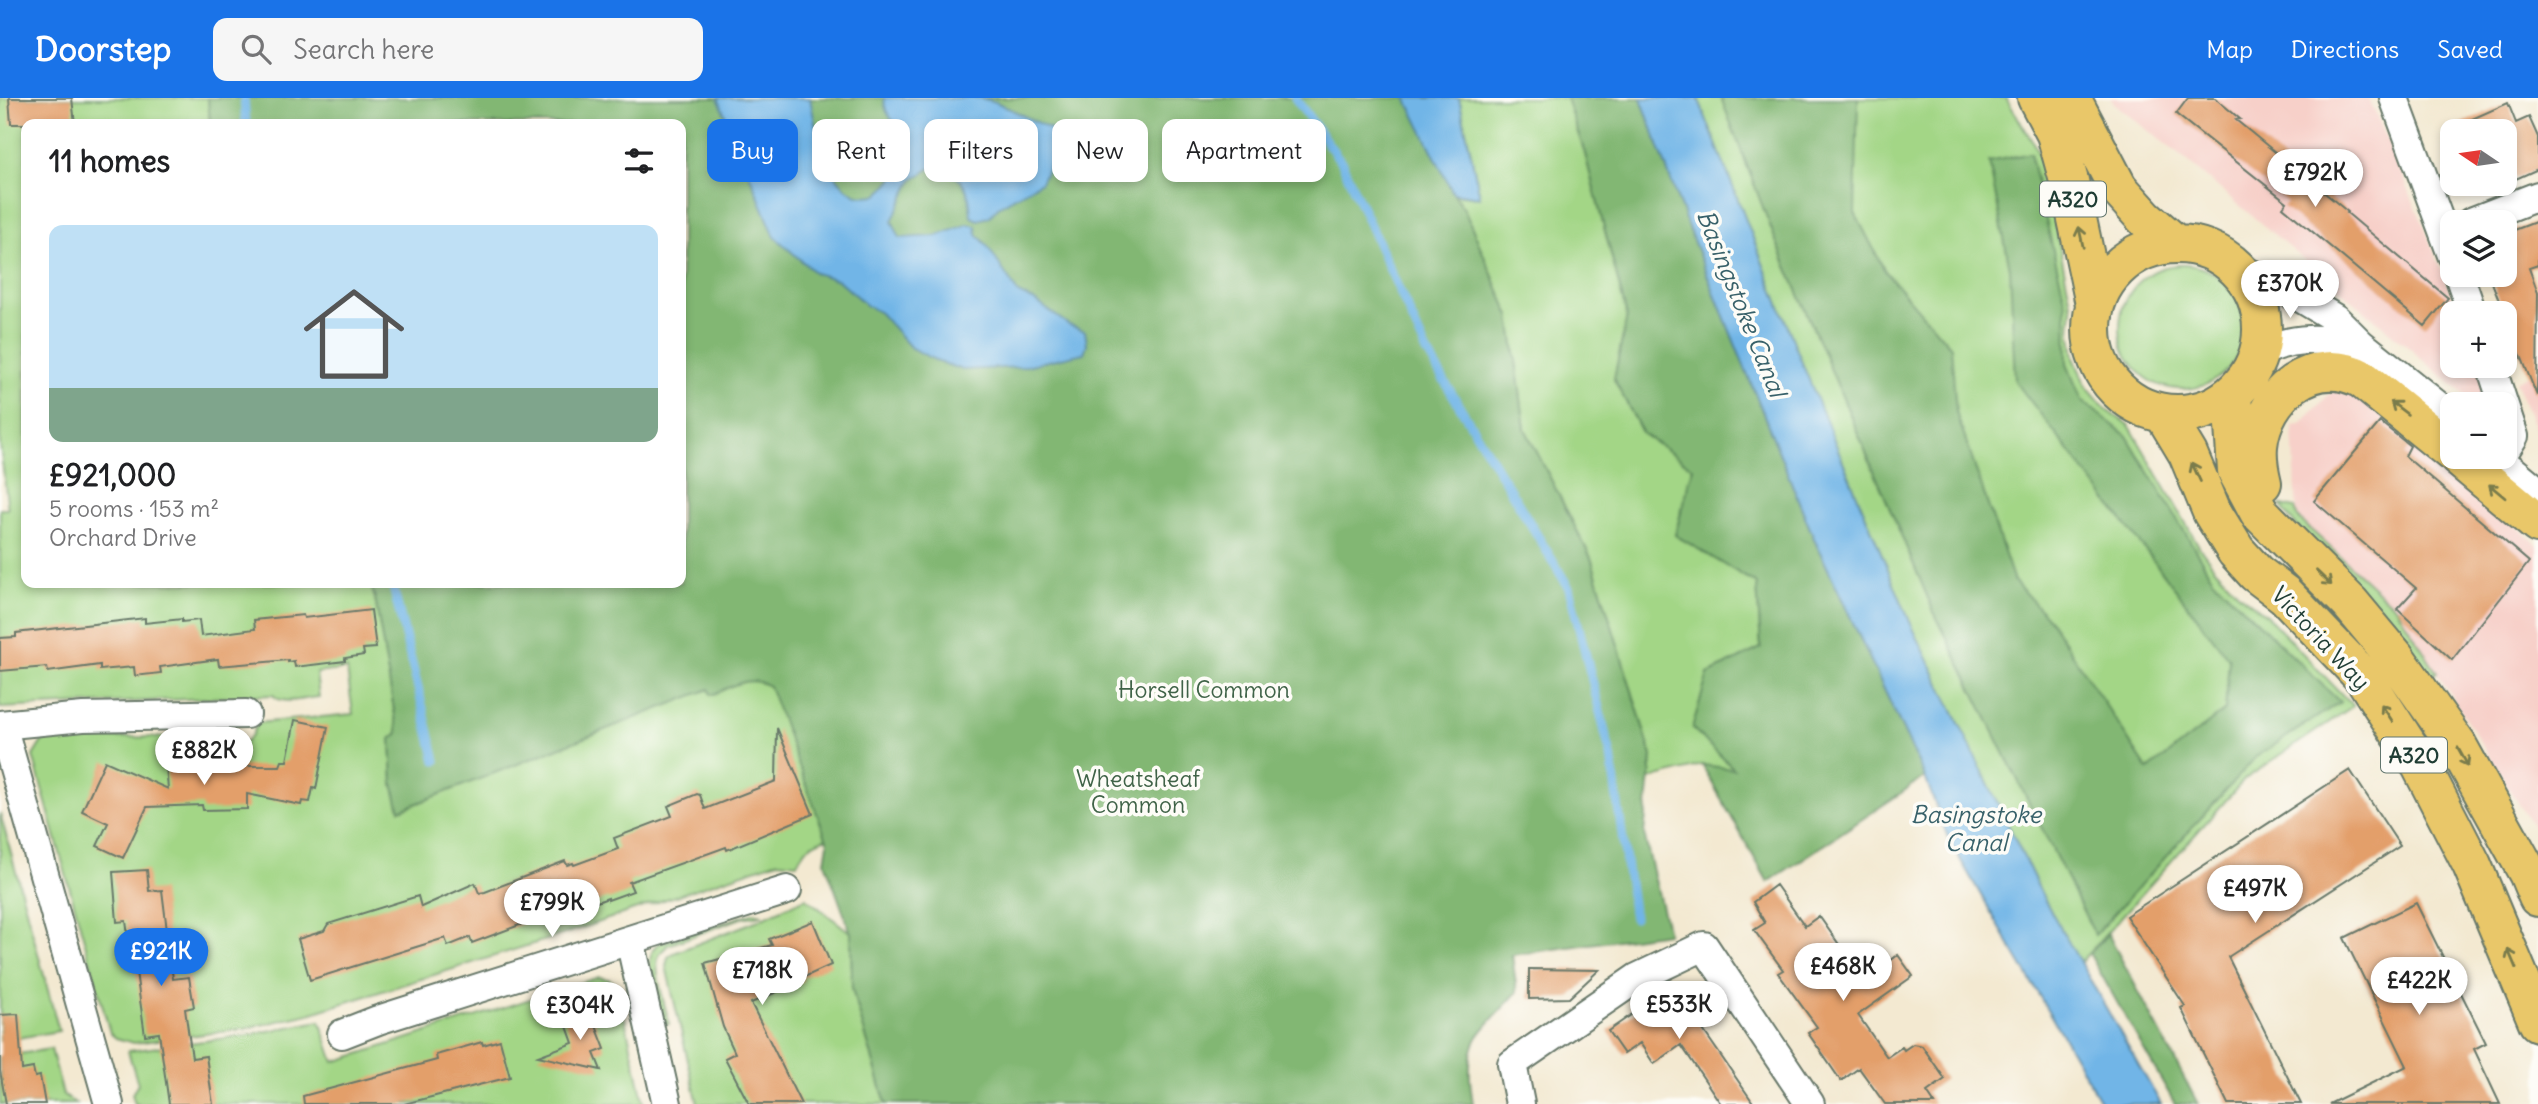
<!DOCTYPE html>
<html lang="en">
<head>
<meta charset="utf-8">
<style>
  :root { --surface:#fff; --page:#f6f6f6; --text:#202124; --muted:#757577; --line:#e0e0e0; --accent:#1a73e8 }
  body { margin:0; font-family:Delius,sans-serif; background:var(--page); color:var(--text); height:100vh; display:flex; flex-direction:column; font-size:26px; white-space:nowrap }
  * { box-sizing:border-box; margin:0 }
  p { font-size:23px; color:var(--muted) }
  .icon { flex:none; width:38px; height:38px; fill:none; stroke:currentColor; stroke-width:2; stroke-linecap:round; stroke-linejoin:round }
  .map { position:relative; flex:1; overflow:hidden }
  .drawer { position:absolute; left:21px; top:21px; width:665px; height:469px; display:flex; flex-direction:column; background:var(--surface); border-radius:14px; box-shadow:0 4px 10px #0003 }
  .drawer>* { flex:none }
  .top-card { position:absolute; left:707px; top:21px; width:665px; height:63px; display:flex; gap:14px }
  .needle { width:46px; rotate:283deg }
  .tools { position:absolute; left:2440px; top:21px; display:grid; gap:14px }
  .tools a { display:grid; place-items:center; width:77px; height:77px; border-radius:14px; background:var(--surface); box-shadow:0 4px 10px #0003; font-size:35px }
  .price { position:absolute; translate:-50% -60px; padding:0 16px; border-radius:24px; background:#fff; color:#222; font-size:23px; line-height:46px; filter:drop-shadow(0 2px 4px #0008) }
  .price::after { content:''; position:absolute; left:50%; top:42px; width:21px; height:16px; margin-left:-10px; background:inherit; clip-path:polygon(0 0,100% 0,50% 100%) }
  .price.on { background:var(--accent); color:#fff }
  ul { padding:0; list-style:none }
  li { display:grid; align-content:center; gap:14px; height:371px; padding:0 28px }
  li+li { border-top:2px solid var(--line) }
  li span { display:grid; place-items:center; height:217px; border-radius:14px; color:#555 }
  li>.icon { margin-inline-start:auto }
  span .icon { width:126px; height:126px; fill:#fffc; stroke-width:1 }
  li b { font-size:30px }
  h2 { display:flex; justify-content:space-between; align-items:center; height:84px; padding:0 28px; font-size:30px }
  .tag { padding:0 24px; border-radius:14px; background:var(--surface); box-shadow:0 4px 10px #0003; font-size:24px; line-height:63px }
  .tag.on { background:var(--accent); color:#fff }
  header { display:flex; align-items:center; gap:42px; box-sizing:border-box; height:98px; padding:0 35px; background:var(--accent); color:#fff }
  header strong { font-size:33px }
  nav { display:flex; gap:38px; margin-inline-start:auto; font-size:24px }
  .search { width:490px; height:63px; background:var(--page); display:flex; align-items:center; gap:18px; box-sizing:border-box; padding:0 24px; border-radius:14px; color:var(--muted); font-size:26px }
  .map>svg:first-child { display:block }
  .built { fill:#f7d0c9 }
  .green { fill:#a3d686; stroke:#618a5d; stroke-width:2 }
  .forest { fill:#82b773; stroke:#507a54; stroke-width:2 }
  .water { fill:#71b5e7; stroke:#48798e; stroke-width:2 }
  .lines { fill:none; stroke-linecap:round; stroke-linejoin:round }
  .stream { stroke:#71b5e7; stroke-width:9 }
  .building { fill:#e39f6b }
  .minor-casing { stroke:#69796b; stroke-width:32 }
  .primary-casing { stroke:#69796b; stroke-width:42 }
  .minor { stroke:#fff; stroke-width:28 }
  .primary { stroke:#e9c769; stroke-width:38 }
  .oneway { stroke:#7a7b4c }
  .labels { text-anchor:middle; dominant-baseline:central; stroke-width:7; stroke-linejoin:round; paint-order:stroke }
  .shield { fill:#fdfcf7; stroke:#62766e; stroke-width:2 }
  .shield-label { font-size:21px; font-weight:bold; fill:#1f3d34 }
  .street-label { font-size:23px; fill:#1f3d34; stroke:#fdfcf7 }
  .park-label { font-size:23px; fill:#406348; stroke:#fdfcf7 }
  .water-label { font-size:24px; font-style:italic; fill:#38616a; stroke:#fdfcf7 }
</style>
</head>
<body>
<header>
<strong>Doorstep</strong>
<div class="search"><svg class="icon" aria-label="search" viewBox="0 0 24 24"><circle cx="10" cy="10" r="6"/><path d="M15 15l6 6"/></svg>Search here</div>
<nav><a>Map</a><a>Directions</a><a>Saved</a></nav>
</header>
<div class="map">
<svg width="2538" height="1006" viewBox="0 0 2538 1006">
  <rect width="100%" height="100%" fill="#fdfcf7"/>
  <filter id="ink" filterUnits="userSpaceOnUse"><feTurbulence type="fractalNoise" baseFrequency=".0143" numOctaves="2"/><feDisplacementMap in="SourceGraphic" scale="14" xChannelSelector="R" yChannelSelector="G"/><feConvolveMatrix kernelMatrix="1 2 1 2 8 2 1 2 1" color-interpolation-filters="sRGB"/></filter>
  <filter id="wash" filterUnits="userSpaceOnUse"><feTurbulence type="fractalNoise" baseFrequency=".00686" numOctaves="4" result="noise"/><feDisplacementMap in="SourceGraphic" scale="28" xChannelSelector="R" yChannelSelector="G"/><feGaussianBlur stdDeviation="1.57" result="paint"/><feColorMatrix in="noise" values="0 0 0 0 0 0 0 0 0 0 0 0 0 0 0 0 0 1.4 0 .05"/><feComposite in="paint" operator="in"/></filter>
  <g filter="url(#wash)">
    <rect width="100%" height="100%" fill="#f3e9d1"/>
    <path class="built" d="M2110,0H2369L2422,123L2458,215H2452V268H2478L2490,298L2472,303L2182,59L2118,9Z
      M2538,274V337L2515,283Z
      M2340,285L2354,287L2538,447V736L2397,511L2297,419L2293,328L2300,327Z"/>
    <path class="green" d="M0,0H208L210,26H26V485H370L375,500L398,635L391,641L393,686L401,712L709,590L711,597C733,588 748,576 770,588L827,740C811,745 804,751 797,765L778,763L552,840L309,916L243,931L134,945L116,940L110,935L33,658L44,640L192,639L205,659L229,661L252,637L257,625L353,616L347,571L316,575L319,599C304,600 283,608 273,597L0,610V411H8L0,347Z
      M1459,0H1566L1584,52L1627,218L1614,281L1643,336L1693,370L1675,437L1757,486L1761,550L1708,576L1735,672L1702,667L1650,681L1652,658L1591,460L1525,331L1510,218L1453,95L1480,98Z
      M1698,0H2006L2035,48L2044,71L2072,211L2070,230L2074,260L2086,288L2106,312L2129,327L2200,450L2215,470L2238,495L2266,517L2353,608L2245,681L2080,865L2044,801L1910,524L1804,270Z
      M2120 229a62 62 0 1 1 124 0a62 62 0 1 1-124 0Z
      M2281,407L2295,410L2297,419L2397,511L2437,574L2430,579L2288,418Z
      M0,715L59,933L0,943Z
      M806,800L851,835L852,891L886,1006H698L666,868L668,859L674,855L756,823Z
      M755,814L761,817L741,820L668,847C664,851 660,854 658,860C654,875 666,910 669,926L662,927C657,904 640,865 657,846Z
      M599,879L611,882L618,891L644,1006H135L132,996L138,986L128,953L242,938L320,923L334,964Z
      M51,951L63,997L76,1006H0V959Z"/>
    <path class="forest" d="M208,0H1459L1480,99L1454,96L1464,111L1510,218L1525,331L1591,460L1652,658L1644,736L1668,835L1512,857L1517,894C1506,907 1484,928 1477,940C1466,959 1470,986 1473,1006H886L852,891L851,835L825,764L828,745L769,588C748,576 732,589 711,597L709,591L400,712L393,686L391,641L398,635L375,500L370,485H681V26H210Z
      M1566,0H1641L1689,132L1815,443L1925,679L1768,784L1702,667L1734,671L1692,630L1708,576L1761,550L1757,486L1675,437L1693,370L1643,336L1614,281L1627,218L1584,52Z
      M1721,0H1858L1855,115L1885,173L1951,249L1956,314L2014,483L2050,522L2148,672L2225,612L2229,561L2015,283L2010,171L1989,64L2030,55L2066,206L2067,266L2082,303L2127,338L2213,481L2340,604L2256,659L2095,837L1933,512L1774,138Z
      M2108,836L2198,1006H2175L2089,855Z"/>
    <path class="water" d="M718,0H810C816,31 824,82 857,97C862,99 872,97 878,97C898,77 916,57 897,29C890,18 884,14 884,0H980L996,4L1064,38L1041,84L998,109L989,119L978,122L971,119C969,86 964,79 933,69L913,81L892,123L900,140L937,138L968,126L976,128L977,136L986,146L1018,195L1037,204L1069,227L1085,233L1087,246L1084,255L1021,269L963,272L939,264L911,250L880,215L866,207L838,182L815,175L775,139Z
      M1406,0H1459L1480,99L1453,95Z
      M1641,0H1698L1804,270L1910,524L2044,801L2161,1006H2102L1949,742L1925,679L1815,443L1689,132Z"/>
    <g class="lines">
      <path class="stream" d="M244,0L246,26
        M1295,0L1342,65L1427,254L1569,490L1611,658L1634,820
        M392,485L436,663"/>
    </g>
    <g id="blocks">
      <path class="building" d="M9,0H72L75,26H11Z
        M2188,0H2215L2240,21L2236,22L2348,114L2347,115L2448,200L2425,228L2283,109L2287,104L2176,16Z
        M2508,5L2516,25L2529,19L2538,39V71L2516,81L2515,78L2504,82V33H2445Z
        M2538,123V167L2529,170L2538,195L2537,298L2489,177H2504V136Z
        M2380,324L2410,348L2405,358L2529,464L2452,562L2397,511L2416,490L2314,403Z
        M371,512L376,550L363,551L364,557L345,560V563L295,569L294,563L288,564V562L219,568L218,561L160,569L161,575L135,578L134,569L100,572V567L48,574L47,569L0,573V540L16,539V535L145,520V525L182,521V524L199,522L201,538L255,531L254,522L303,517L304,520Z
        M295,622L328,629L316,691L313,690L310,704L302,703L301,707L247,696V711L203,712L202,707L147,709L123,760L97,748L108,725L82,713L105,663L168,691L166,668L223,666V668H280L282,663H287Z
        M777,630L813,716L727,752L726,749L629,784L633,793L608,802V800L594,805L593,803L548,822L546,817L472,845L470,839L448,848L445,840L310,882L298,841L324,833L328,826L418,798L421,809L475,785L479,795L485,794L565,763L567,767L573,765L574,767L618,751L614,740L672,718L668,708L697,696L700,697L705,711L776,683Z
        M2350,672L2400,748L2228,859L2301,1006H2228L2181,910L2185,908L2126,818Z
        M147,772L149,793L162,792L173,881L189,879L194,909L185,911L192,960L206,958L213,1006H169L159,935L145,937L136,874H133L126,823L117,824L113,774Z
        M1776,787L1805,828L1819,818L1864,882L1898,857L1913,878L1858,917L1887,959L1902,949L1904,952L1913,946L1922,948L1945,981L1927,994L1935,1006H1885L1859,970L1841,983L1808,935L1817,929L1778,875L1783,872L1754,832L1765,825L1753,804Z
        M2416,805L2486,945L2474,951L2500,1006H2329L2407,968L2344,840Z
        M813,823L831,867L802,880L803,883L751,905L801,1006H749L725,960L735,955L723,929L705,865L772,847L769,841Z
        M1529,871L1599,872L1569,900L1529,901Z
        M1677,885L1703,923L1699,926L1754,1006H1721L1681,947L1654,966L1640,945L1624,956L1608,933Z
        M589,910L605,951L594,955L601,972L538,958L573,945L564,920Z
        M18,916L22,972L33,970L35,979L40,978L45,1006H6L0,973V917Z
        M500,942L510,979L404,1006H304L303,998L437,962L436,957L482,944L483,947Z"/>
    </g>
  </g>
  <g filter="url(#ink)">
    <use href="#blocks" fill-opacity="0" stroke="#69796b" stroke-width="2"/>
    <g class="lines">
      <defs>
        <path id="minor" d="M2394,0L2452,157
          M2471,124L2538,98
          M2239,170L2301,200L2336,221L2361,246L2452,319
          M2459,177L2472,215
          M2260,255C2293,237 2324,241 2361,246
          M2491,268L2514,338L2504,354
          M2497,359L2538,393
          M0,627L83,619L246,616
          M2,627L109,1006
          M630,842L667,1006
          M342,936L378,922L787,792
          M1520,1006L1512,966L1637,880L1704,848L1810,1006"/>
        <path id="primary" d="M2037,0L2056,36L2069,83L2095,206
          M2071,0L2118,90L2145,120L2174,145
          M2092 231a85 85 0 1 1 170 0a85 85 0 1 1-170 0Z
          M2232,297L2237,373L2259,414L2350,505L2395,559L2457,647L2528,775L2538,799
          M2164,316L2188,356L2212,414L2236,453L2256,475L2285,497L2365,581L2421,668L2472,767L2538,924
          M2458,359L2538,426
          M2262,385C2259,373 2257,360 2258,348C2263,297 2313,255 2362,281L2452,354"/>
      </defs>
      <use href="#minor" class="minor-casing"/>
      <use href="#primary" class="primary-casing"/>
      <use href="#minor" class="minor"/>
      <use href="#primary" class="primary"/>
    </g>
    <defs><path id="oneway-shaft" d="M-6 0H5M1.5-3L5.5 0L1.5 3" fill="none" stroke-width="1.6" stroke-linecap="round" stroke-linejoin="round" transform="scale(1.75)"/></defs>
    <g class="oneway">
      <use href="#oneway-shaft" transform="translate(2081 139) rotate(-102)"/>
      <use href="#oneway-shaft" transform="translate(2399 310) rotate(-143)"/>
      <use href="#oneway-shaft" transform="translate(2196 374) rotate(-115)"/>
      <use href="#oneway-shaft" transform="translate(2497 393) rotate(-140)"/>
      <use href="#oneway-shaft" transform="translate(2324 480) rotate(44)"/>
      <use href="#oneway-shaft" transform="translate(2387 615) rotate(-123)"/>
      <use href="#oneway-shaft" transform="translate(2463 659) rotate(61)"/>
      <use href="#oneway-shaft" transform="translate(2512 861) rotate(-113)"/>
    </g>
  </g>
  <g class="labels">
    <g class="shield">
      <rect x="2040" y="83.5" width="66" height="35" rx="5"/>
      <rect x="2381" y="639.5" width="66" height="35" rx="5"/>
    </g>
    <g class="shield-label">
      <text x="2073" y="101">A320</text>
      <text x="2414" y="657">A320</text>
    </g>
    <g class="street-label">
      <text transform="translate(2321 540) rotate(47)">Victoria Way</text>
    </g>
    <g class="park-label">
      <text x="1204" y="591">Horsell Common</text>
      <text x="1138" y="680">Wheatsheaf<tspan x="1138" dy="26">Common</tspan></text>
    </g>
    <g class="water-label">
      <text transform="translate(1742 205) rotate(68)">Basingstoke Canal</text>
      <text x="1976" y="716">Basingstoke<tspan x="1976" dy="28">Canal</tspan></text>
    </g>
  </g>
</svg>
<div class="tools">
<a><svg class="needle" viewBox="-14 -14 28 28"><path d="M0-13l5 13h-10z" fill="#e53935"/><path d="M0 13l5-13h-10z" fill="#757577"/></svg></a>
<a><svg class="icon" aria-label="layers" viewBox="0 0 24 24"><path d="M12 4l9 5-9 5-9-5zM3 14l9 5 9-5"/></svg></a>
<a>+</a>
<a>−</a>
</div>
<b class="price" style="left:2315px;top:111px">£792K</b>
<b class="price" style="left:2290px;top:222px">£370K</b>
<b class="price" style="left:204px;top:689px">£882K</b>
<b class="price" style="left:2255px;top:827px">£497K</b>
<b class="price" style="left:552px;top:841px">£799K</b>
<b class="price on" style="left:161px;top:890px">£921K</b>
<b class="price" style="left:1843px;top:905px">£468K</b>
<b class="price" style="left:762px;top:909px">£718K</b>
<b class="price" style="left:2419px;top:919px">£422K</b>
<b class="price" style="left:1679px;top:943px">£533K</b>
<b class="price" style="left:580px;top:944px">£304K</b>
<div class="top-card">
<a class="tag on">Buy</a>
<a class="tag">Rent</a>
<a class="tag">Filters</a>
<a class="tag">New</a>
<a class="tag">Apartment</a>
</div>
<section class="drawer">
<h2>11 homes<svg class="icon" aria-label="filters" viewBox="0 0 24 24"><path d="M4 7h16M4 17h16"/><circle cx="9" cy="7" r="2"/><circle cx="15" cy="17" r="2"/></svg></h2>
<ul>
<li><span style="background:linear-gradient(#bfe0f5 75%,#7fa58c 0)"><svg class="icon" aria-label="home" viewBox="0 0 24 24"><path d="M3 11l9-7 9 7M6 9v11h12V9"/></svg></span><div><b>£921,000</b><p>5 rooms · 153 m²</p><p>Orchard Drive</p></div></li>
</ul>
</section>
</div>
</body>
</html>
